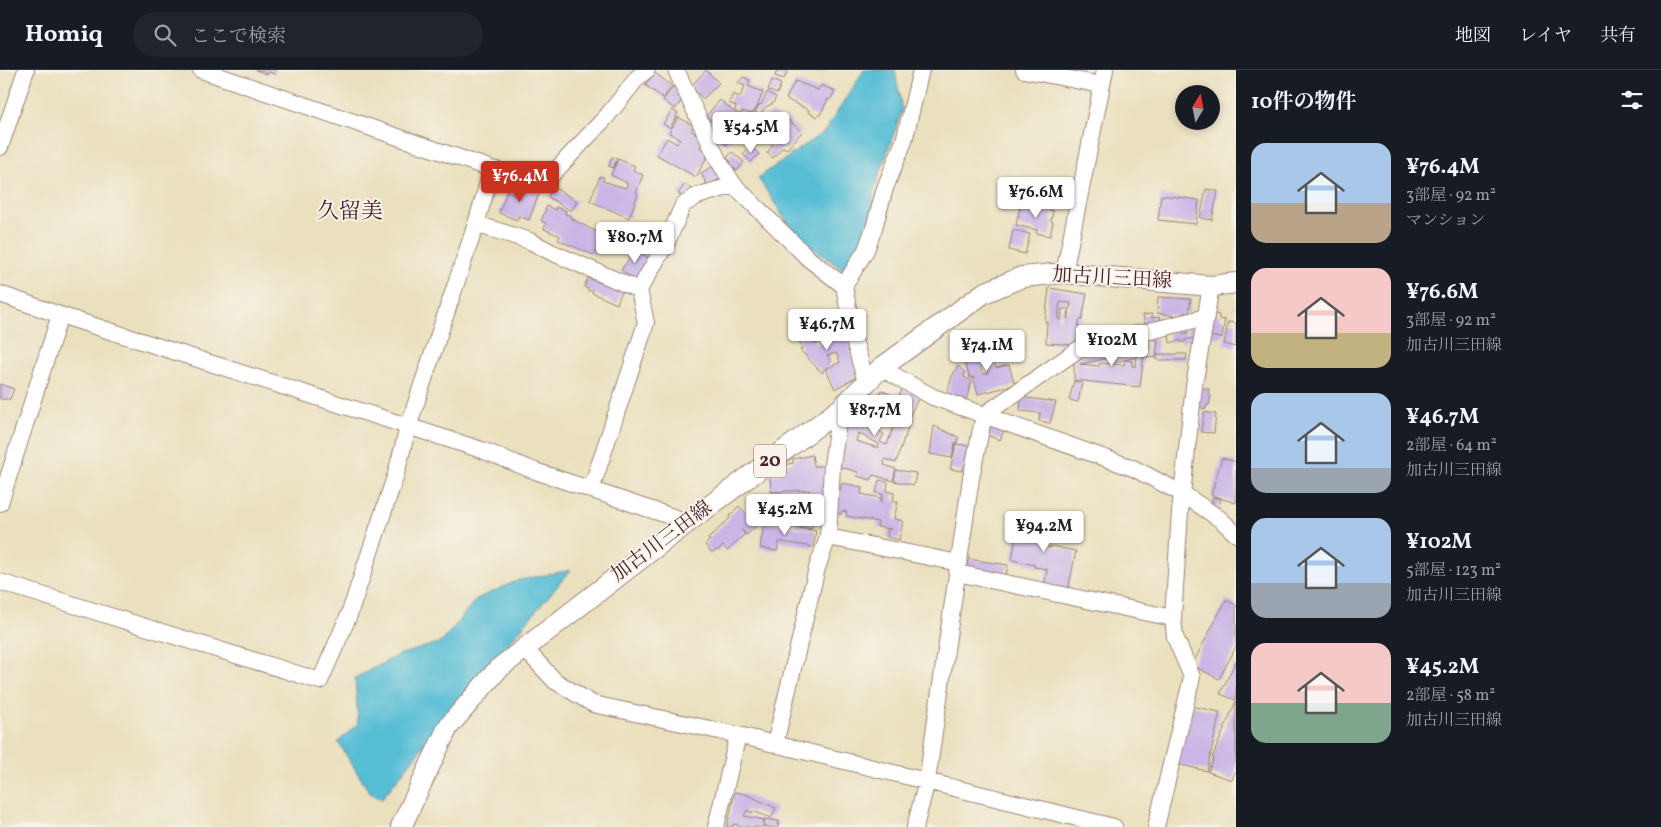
<!DOCTYPE html>
<html lang="ja">
<head>
<meta charset="utf-8">
<style>
  :root { --surface:#171b24; --page:#20242c; --text:#f1f3f6; --muted:#9ea1a6; --line:#363941; --accent:#c8321e }
  body { margin:0; font-family:Vollkorn,"Noto Serif JP",serif; background:var(--page); color:var(--text); height:100vh; display:flex; flex-direction:column; font-size:19px; white-space:nowrap }
  * { box-sizing:border-box; margin:0 }
  p { font-size:16px; color:var(--muted) }
  .icon { flex:none; width:28px; height:28px; fill:none; stroke:currentColor; stroke-width:2; stroke-linecap:round; stroke-linejoin:round }
  .map { position:relative; flex:1; overflow:hidden }
  .side { display:flex; flex-direction:column; background:var(--surface); width:425px }
  .side>* { flex:none }
  .needle { width:32px; rotate:10deg }
  .fabs { position:absolute; left:1175px; top:15px; display:grid; gap:10px }
  .fabs a { display:grid; place-items:center; width:45px; height:45px; border-radius:50%; background:var(--surface); box-shadow:0 2px 8px #0003; font-size:25px }
  .price { position:absolute; translate:-50% -42px; padding:0 11px; border-radius:5px; background:#fff; color:#222; font-size:16px; line-height:32px; filter:drop-shadow(0 1px 2px #0008) }
  .price::after { content:''; position:absolute; left:50%; top:30px; width:15px; height:11px; margin-left:-8px; background:inherit; clip-path:polygon(0 0,100% 0,50% 100%) }
  .price.selected { background:var(--accent); color:#fff }
  ul { padding:0; list-style:none }
  li { display:flex; align-items:center; gap:15px; height:125px; padding:0 15px }
  li span { display:grid; place-items:center; flex:none; width:140px; height:100px; border-radius:15px; color:#555 }
  li>.icon { margin-inline-start:auto }
  span .icon { width:60px; height:60px; fill:#fffc; stroke-width:1 }
  li b { font-size:21px }
  h2 { display:flex; justify-content:space-between; align-items:center; height:60px; padding:0 15px; font-size:21px }
  header { display:flex; align-items:center; gap:30px; box-sizing:border-box; height:70px; padding:0 25px; background:var(--surface); border-bottom:1px solid var(--line) }
  header strong { font-size:24px }
  nav { display:flex; gap:28px; margin-inline-start:auto; font-size:18px }
  .search { width:350px; height:45px; background:var(--page); display:flex; align-items:center; gap:12px; box-sizing:border-box; padding:0 18px; border-radius:28px; color:var(--muted); font-size:19px }
  main { display:flex; flex:1; min-height:0 }
  .map>svg:first-child { display:block }
  .water { fill:#57bdd5; stroke:#506e80 }
  .building { fill:#c9b6e6; fill-rule:evenodd }
  .lines { fill:none; stroke-linecap:round; stroke-linejoin:round }
  .minor-casing { stroke:#9a8074; stroke-width:18 }
  .major-casing { stroke:#9a8074; stroke-width:22 }
  .minor { stroke:#fff; stroke-width:16 }
  .major { stroke:#fff; stroke-width:20 }
  .labels { text-anchor:middle; dominant-baseline:central; stroke-width:4; stroke-linejoin:round; paint-order:stroke }
  .shield { fill:#f7f3e8; stroke:#7e5f64; stroke-width:1 }
  .shield-label { font-size:19px; font-weight:bold; fill:#4a1f2b }
  .street-label { font-size:20px; fill:#4a1f2b; stroke:#f7f3e8 }
  .quarter-label { font-size:22px; fill:#4a1f2b; stroke:#f7f3e8 }
</style>
</head>
<body>
<header>
<strong>Homiq</strong>
<div class="search"><svg class="icon" aria-label="search" viewBox="0 0 24 24"><circle cx="10" cy="10" r="6"/><path d="M15 15l6 6"/></svg>ここで検索</div>
<nav><a>地図</a><a>レイヤ</a><a>共有</a></nav>
</header>
<main>
<div class="map">
<svg width="1236" height="757" viewBox="0 0 1236 757">
  <rect width="100%" height="100%" fill="#f7f3e8"/>
  <filter id="ink" filterUnits="userSpaceOnUse"><feTurbulence type="fractalNoise" baseFrequency=".02" numOctaves="2"/><feDisplacementMap in="SourceGraphic" scale="10" xChannelSelector="R" yChannelSelector="G"/><feConvolveMatrix kernelMatrix="1 2 1 2 8 2 1 2 1" color-interpolation-filters="sRGB"/></filter>
  <filter id="wash" filterUnits="userSpaceOnUse"><feTurbulence type="fractalNoise" baseFrequency=".0096" numOctaves="4" result="noise"/><feDisplacementMap in="SourceGraphic" scale="20" xChannelSelector="R" yChannelSelector="G"/><feGaussianBlur stdDeviation="1.12" result="paint"/><feColorMatrix in="noise" values="0 0 0 0 0 0 0 0 0 0 0 0 0 0 0 0 0 1.4 0 .05"/><feComposite in="paint" operator="in"/></filter>
  <g filter="url(#wash)">
    <rect width="100%" height="100%" fill="#eae0be"/>
    <path class="water" d="M864,0H895L902,40L874,120L869,180L846,202L796,166L758,108L825,61Z
      M571,500L445,648L382,729L370,723L338,672L358,653L355,608L398,585L442,572L476,529L519,510Z"/>
    <g id="blocks">
      <path class="building" d="M256,0H276L275,4L268,2L267,4Z
        M706,0L719,13L703,29L691,16Z
        M777,0H788L784,9L775,6Z
        M655,3L672,16L663,28L645,15Z
        M743,7L750,10L748,16L763,22L757,37L752,44L742,41L741,45L735,41L736,36L729,33L733,24L740,27L745,16L738,13Z
        M772,10L781,14L777,24L768,20Z
        M795,11L818,20L821,15L835,21L830,30L828,29L820,45H818L817,47L808,42L809,40L786,29Z
        M674,16L682,30L675,39L663,30Z
        M767,22L776,27L773,33L766,37L759,45L755,42L760,34L761,35Z
        M720,30L745,51L738,59L740,61L726,75L714,64L719,58L706,46Z
        M672,40L678,43L670,58L663,54Z
        M772,42L782,51L785,47L802,62L787,79L783,77L773,88L767,83L773,75L756,59Z
        M678,47L694,56L691,61L702,66L704,69L700,78L709,83L696,107L657,85L667,68L677,74L680,69L669,63Z
        M751,76L759,84L751,92L743,84Z
        M732,82L744,92L737,101L730,94L731,92L727,88Z
        M612,87L617,89L613,98L609,96Z
        M618,89L635,96L633,100L643,105L636,123L638,124L629,148L590,131L600,106L604,107L603,111L626,118L627,113L611,105Z
        M715,95L722,108L707,115L701,103Z
        M685,114L694,121L684,128L678,124Z
        M522,115L540,121L529,150L518,146L517,150L499,143L507,121L518,126Z
        M553,117L577,131L571,141L548,127Z
        M1206,119L1218,121L1212,150L1200,148Z
        M1161,125L1199,130L1196,154L1158,150Z
        M1021,133L1053,141L1051,151L1053,152L1050,166L1036,163L1037,160L1016,155Z
        M547,136L555,140L556,137L566,141L565,144L571,146L570,148L603,165L594,185L558,170L560,166L544,159L546,153L541,151Z
        M614,153L626,158L625,160L629,162L630,159L641,165L638,170L641,171L637,179L633,178L632,180L614,171L617,166L610,163Z
        M1013,160L1030,164L1025,184L1009,180Z
        M636,179L650,189L635,210L621,200Z
        M588,208L622,221L617,234L592,223L593,221H588V219L584,217Z
        M1049,218L1087,224L1082,250H1079L1077,275L1046,273L1047,252H1045ZM1060,232L1071,233L1068,249L1069,239H1062L1061,250L1058,249Z
        M1158,227L1191,229L1189,243H1183L1182,247L1157,243Z
        M1212,243L1219,245V249L1225,250L1222,268L1209,266Z
        M1152,244V248L1160,247L1162,254L1145,256L1143,245Z
        M824,247L830,265L813,269L815,274L846,264L851,279L848,280L860,305L835,319L826,299L840,292L836,283L827,286L831,291L822,303L800,280L802,279L794,251L807,248L808,252Z
        M1228,252L1236,253V277L1224,274Z
        M1196,256V268L1188,269L1185,270V272H1181V270L1170,273L1169,262L1184,260V264H1188L1187,257Z
        M1149,269L1158,270L1156,288L1147,287Z
        M1133,274L1137,287L1111,293L1109,288L1080,294L1099,296L1100,293L1124,295L1125,290L1132,291V296H1136L1138,275L1145,276L1140,317L1074,310V289L1108,278L1109,281Z
        M990,277L994,289L984,292L985,296L980,297L983,304L988,303L986,293L993,291L996,298L1009,295L1015,315L978,324L973,307L970,308L962,286Z
        M1157,284H1187L1186,290H1157Z
        M958,296L965,302L964,307L972,311L966,330L947,324L952,306Z
        M1074,311L1082,313L1078,332L1069,330Z
        M0,314L14,319L10,329H0Z
        M903,318L920,325L909,347L889,339L886,344L881,342L874,358L861,352L884,364L880,372L887,375L897,346L910,350L905,368H904L896,393L885,389L884,391L885,392L884,395L896,399L893,411L873,405L871,410L857,406L858,402L837,396L846,347L861,352L852,348L859,334L863,336L864,334L873,338L881,320L898,328ZM858,363L879,374L878,378L856,371Z
        M1201,318L1209,319L1208,324L1211,325L1209,335H1207L1206,339L1197,337Z
        M1021,327L1056,332L1050,353L1039,351L1040,343L1020,341Z
        M1204,342L1216,344L1214,363L1201,362Z
        M992,352L1005,357L1000,370L987,365Z
        M934,356L958,367L957,373H955L952,388L930,384Z
        M956,374L969,376L965,395L962,401L950,399Z
        M812,385L814,396H824L825,428H810L809,420L771,422L770,405L781,404V400H784L783,395L793,393V389Z
        M1222,388L1236,392V433L1211,425Z
        M896,400L916,403L914,415L894,411Z
        M879,410L888,412L887,421L894,423L893,431H898L894,449L903,451L899,470L887,467L888,459H891L877,457L878,452L846,446L847,442L842,441L841,444L834,443L842,413L862,417L861,424L881,428V433L883,424L876,423Z
        M1213,427L1221,429L1219,436L1215,438L1211,436Z
        M798,434L815,436L812,459L796,456Z
        M739,436L757,455L747,465L741,459L745,464L727,481L723,476L717,481L716,480L712,483L705,475L710,470L708,469L730,448L729,446Z
        M1019,450L1060,456L1058,469L1050,468L1048,478H1051V476L1076,481L1068,521L1047,516L1045,512L1047,499L1034,497L1035,495L1012,490Z
        M764,452L816,461L813,477L783,472H779L777,481L760,478Z
        M968,489L1008,495L1006,506L966,498Z
        M1226,530L1236,535V577L1219,609L1192,595Z
        M1236,591V630L1220,624Z
        M1236,631V700L1232,710L1208,702L1214,688H1212Z
        M1191,636L1220,642L1207,701L1177,694Z
        M735,722L745,724L776,738L771,748L753,741L752,743L747,740L744,746L764,750L763,757H738V755L733,754V757H727Z
        M764,749L779,751L778,757H764Z"/>
    </g>
  </g>
  <g filter="url(#ink)">
    <use href="#blocks" fill-opacity="0" stroke="#9a8074" stroke-width="1"/>
    <g class="lines">
      <defs>
        <path id="minor" d="M201,0L492,99L543,114L607,46L638,7L647,0
          M676,0L718,90L734,115L809,189L844,216L854,270L866,312
          M1024,0L1101,15
          M0,77L26,0
          M476,154L530,171L551,182L639,220
          M1064,203L1105,0
          M844,216L866,180L874,158L885,118L904,71L921,0
          M0,224L60,245L482,380L535,401L688,452
          M881,298L933,327L1133,398L1183,424L1220,449L1236,464
          M591,420L646,253L639,220L667,172L683,135L697,126L734,115
          M0,433L60,245
          M828,467L959,493
          M957,503L1173,548
          M0,512L320,611L349,545L396,404L408,357L476,154L492,99
          M524,578L555,611L593,634L738,665L1114,757
          M775,674L817,498L828,467L832,395L840,339
          M716,757L738,665
          M915,757L927,711L971,408L984,345L1079,279L1206,247
          M1156,757L1192,607L1175,567L1173,548L1180,442L1194,316L1211,216"/>
        <path id="major" d="M401,757L448,657L498,599L688,452L840,339L881,298L984,223L1022,207L1064,203L1211,216L1236,213"/>
      </defs>
      <use href="#minor" class="minor-casing"/>
      <use href="#major" class="major-casing"/>
      <use href="#minor" class="minor"/>
      <use href="#major" class="major"/>
    </g>
  </g>
  <g class="labels">
    <rect class="shield" x="754" y="374.5" width="32" height="33" rx="4"/>
    <g class="shield-label">
      <text x="770" y="391">20</text>
    </g>
    <g class="street-label">
      <text transform="translate(1112 209) rotate(3)">加古川三田線</text>
      <text transform="translate(662 472) rotate(-37)">加古川三田線</text>
    </g>
    <g class="quarter-label">
      <text x="350" y="142">久留美</text>
    </g>
  </g>
</svg>
<div class="fabs">
<a><svg class="needle" viewBox="-14 -14 28 28"><path d="M0-13l5 13h-10z" fill="#e53935"/><path d="M0 13l5-13h-10z" fill="#9ea1a6"/></svg></a>
</div>
<b class="price" style="left:751px;top:84px">¥54.5M</b>
<b class="price selected" style="left:520px;top:133px">¥76.4M</b>
<b class="price" style="left:1036px;top:149px">¥76.6M</b>
<b class="price" style="left:635px;top:194px">¥80.7M</b>
<b class="price" style="left:827px;top:281px">¥46.7M</b>
<b class="price" style="left:1112px;top:297px">¥102M</b>
<b class="price" style="left:987px;top:302px">¥74.1M</b>
<b class="price" style="left:875px;top:367px">¥87.7M</b>
<b class="price" style="left:785px;top:466px">¥45.2M</b>
<b class="price" style="left:1044px;top:483px">¥94.2M</b>
</div>
<section class="side">
<h2>10件の物件<svg class="icon" aria-label="filters" viewBox="0 0 24 24"><path d="M4 7h16M4 17h16"/><circle cx="9" cy="7" r="2"/><circle cx="15" cy="17" r="2"/></svg></h2>
<ul>
<li><span style="background:linear-gradient(#a9c7e8 60%,#b9a48a 0)"><svg class="icon" aria-label="home" viewBox="0 0 24 24"><path d="M3 11l9-7 9 7M6 9v11h12V9"/></svg></span><div><b>¥76.4M</b><p>3部屋 · 92 m²</p><p>マンション</p></div></li>
<li><span style="background:linear-gradient(#f6c9c9 65%,#c2b280 0)"><svg class="icon" aria-label="home" viewBox="0 0 24 24"><path d="M3 11l9-7 9 7M6 9v11h12V9"/></svg></span><div><b>¥76.6M</b><p>3部屋 · 92 m²</p><p>加古川三田線</p></div></li>
<li><span style="background:linear-gradient(#a9c7e8 75%,#9aa5b1 0)"><svg class="icon" aria-label="home" viewBox="0 0 24 24"><path d="M3 11l9-7 9 7M6 9v11h12V9"/></svg></span><div><b>¥46.7M</b><p>2部屋 · 64 m²</p><p>加古川三田線</p></div></li>
<li><span style="background:linear-gradient(#a9c7e8 65%,#9aa5b1 0)"><svg class="icon" aria-label="home" viewBox="0 0 24 24"><path d="M3 11l9-7 9 7M6 9v11h12V9"/></svg></span><div><b>¥102M</b><p>5部屋 · 123 m²</p><p>加古川三田線</p></div></li>
<li><span style="background:linear-gradient(#f6c9c9 60%,#7fa58c 0)"><svg class="icon" aria-label="home" viewBox="0 0 24 24"><path d="M3 11l9-7 9 7M6 9v11h12V9"/></svg></span><div><b>¥45.2M</b><p>2部屋 · 58 m²</p><p>加古川三田線</p></div></li>
</ul>
</section>
</main>
</body>
</html>
